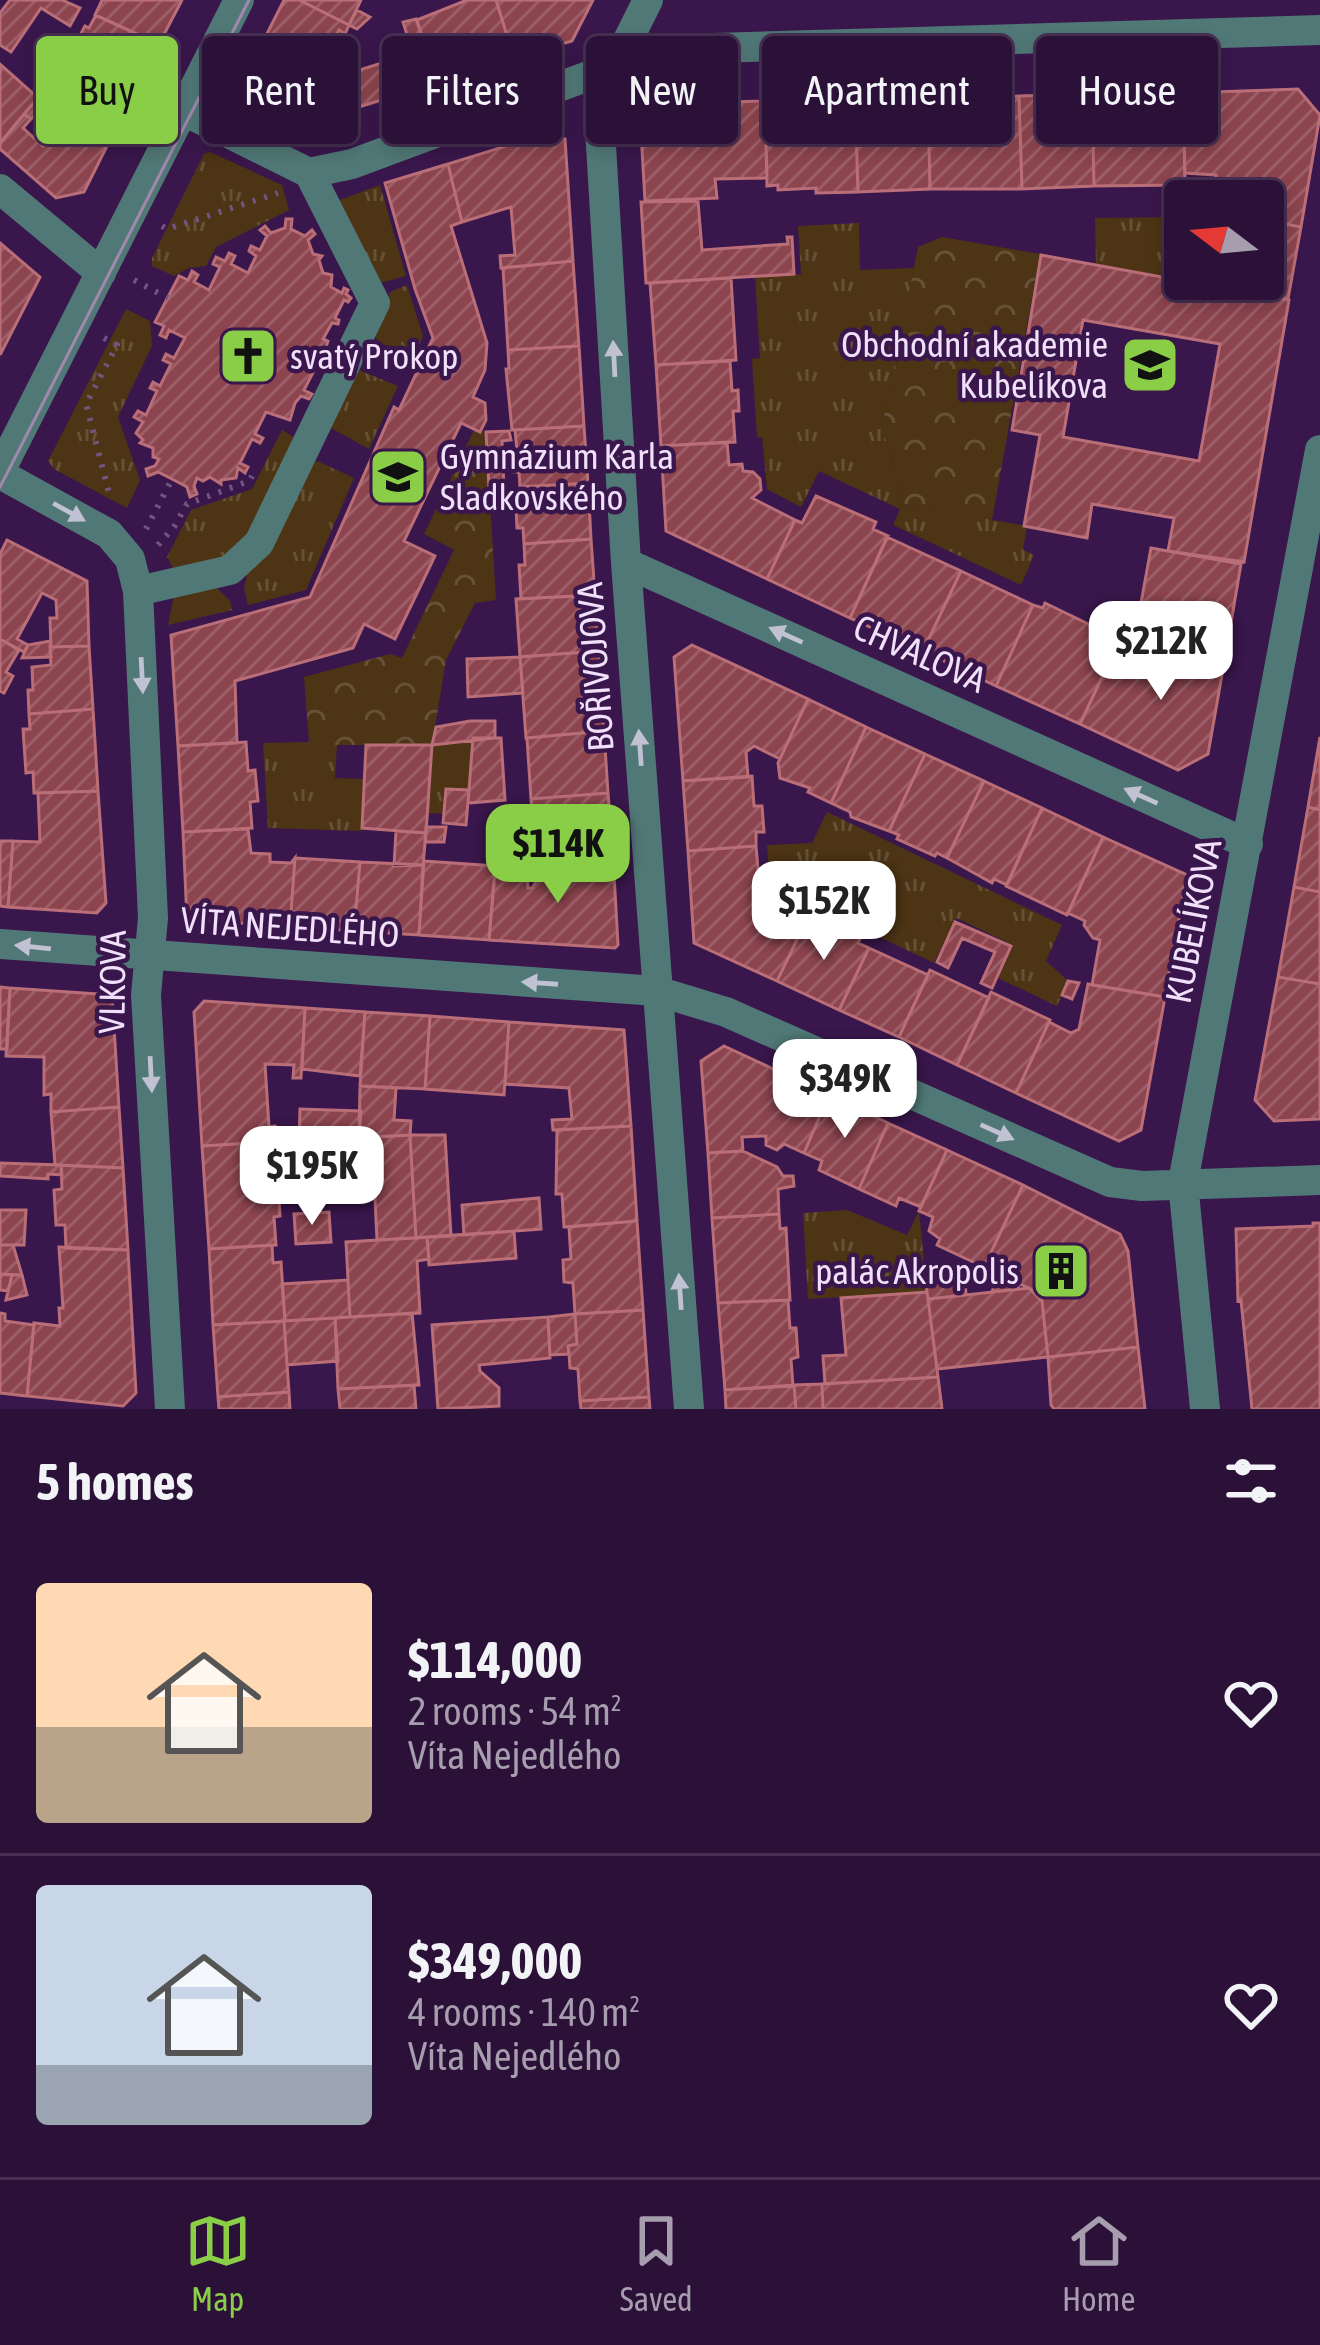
<!DOCTYPE html>
<html lang="en">
<head>
<meta charset="utf-8">
<style>
  :root { --surface:#2b1038; --page:#331940; --text:#f1f3f6; --muted:#a69dae; --line:#473053; --accent:#8ace48 }
  body { margin:0; font-family:"Asap Condensed",sans-serif; background:var(--page); color:var(--text); height:100vh; display:flex; flex-direction:column; font-size:45px; white-space:nowrap }
  * { box-sizing:border-box; margin:0 }
  p { font-size:39px; color:var(--muted) }
  .icon { flex:none; width:66px; height:66px; fill:none; stroke:currentColor; stroke-width:2; stroke-linecap:round; stroke-linejoin:round }
  .map { position:relative; height:1409px; overflow:hidden }
  .sheet { display:flex; flex-direction:column; background:var(--surface); flex:1 }
  .sheet>* { flex:none }
  .hud { position:absolute; left:36px; top:36px; width:1248px; height:108px; display:flex; gap:24px }
  .needle { width:78px; rotate:286deg }
  .fabs { position:absolute; left:1164px; top:180px; display:grid; gap:24px }
  .fabs a { display:grid; place-items:center; width:120px; height:120px; border-radius:12px; background:var(--surface); box-shadow:0 6px 18px #0003,0 0 0 3px var(--line); font-size:60px }
  .price { position:absolute; translate:-50% -102px; padding:0 27px; border-radius:24px; background:#fff; color:#222; font-size:39px; line-height:78px; filter:drop-shadow(0 3px 6px #0008) }
  .price::after { content:''; position:absolute; left:50%; top:72px; width:36px; height:27px; margin-left:-18px; background:inherit; clip-path:polygon(0 0,100% 0,50% 100%) }
  .price.current { background:var(--accent); color:#111 }
  ul { padding:0; list-style:none }
  li { display:flex; align-items:center; gap:36px; height:300px; padding:0 36px }
  li+li { border-top:3px solid var(--line) }
  li span { display:grid; place-items:center; flex:none; width:336px; height:240px; border-radius:12px; color:#555 }
  li>.icon { margin-inline-start:auto }
  span .icon { width:144px; height:144px; fill:#fffc; stroke-width:1 }
  li b { font-size:51px }
  h2 { display:flex; justify-content:space-between; align-items:center; height:144px; padding:0 36px; font-size:51px }
  .tag { padding:0 42px; border-radius:12px; background:var(--surface); box-shadow:0 6px 18px #0003,0 0 0 3px var(--line); font-size:42px; line-height:108px }
  .tag.current { background:var(--accent); color:#111 }
  .tabs { display:flex; justify-content:space-around; align-items:center; height:168px; border-top:3px solid var(--line); background:var(--surface); font-size:33px; color:var(--muted) }
  .tabs a { display:grid; justify-items:center; gap:6px }
  .tabs .current { color:var(--accent) }
  .map>svg:first-child { display:block }
  .grass { fill:url(#grass-tufts) }
  .park { fill:url(#park-crowns) }
  .building { fill:url(#building-hatch); stroke:#ba6e77; stroke-width:3; fill-rule:evenodd }
  .lines { fill:none; stroke-linecap:round; stroke-linejoin:round }
  .path { stroke:#725481; stroke-width:6; stroke-dasharray:3 9; stroke-linecap:butt }
  .minor { stroke:#507876; stroke-width:30 }
  .tram { stroke:#a189ae; stroke-width:3 }
  .oneway { fill:#c0c1d2 }
  .labels { text-anchor:middle; dominant-baseline:central; stroke-width:9; stroke-linejoin:round; paint-order:stroke }
  .poi-label { font-size:36px; fill:#f0e0fa; stroke:#39164b; text-anchor:end }
  .street-label { font-size:36px; fill:#f0e0fa; stroke:#39164b }
</style>
</head>
<body>
<div class="map">
<svg width="1320" height="1409" viewBox="0 0 1320 1409">
  <defs>
    <pattern id="grass-tufts" width="24" height="20" patternUnits="userSpaceOnUse" patternTransform="scale(3)"><rect width="24" height="20" fill="#4c3414"/><path d="M3 7l-1-3M5 7V3M7 7l1-3M15 17l-1-3M17 17v-4M19 17l1-3" fill="none" stroke="#665137"/></pattern>
    <pattern id="park-crowns" width="20" height="18" patternUnits="userSpaceOnUse" patternTransform="scale(3)"><rect width="20" height="18" fill="#4c3414"/><path d="M2 6a3 3 0 1 1 6 0M12 15a3 3 0 1 1 6 0" fill="none" stroke="#665137"/></pattern>
    <pattern id="building-hatch" width="6" height="6" patternUnits="userSpaceOnUse" patternTransform="scale(3)"><rect width="6" height="6" fill="#8c444e"/><path d="M-1 1l2-2M0 6l6-6M5 7l2-2" fill="none" stroke="#9c5f68"/></pattern>
  </defs>
  <rect width="100%" height="100%" fill="#39164b"/>
  <path class="grass" d="M210,152L282,185L289,210L216,247L206,266L189,268L174,276L152,266V258L204,154Z
    M380,185L406,276L384,282H380L337,201Z
    M1184,217L1174,278L1096,264L1095,218Z
    M859,223L860,270L914,268L882,426L904,504L1027,526L1023,550L1034,555L1021,585L893,525L900,509L819,471L801,507L767,489L762,437H757L752,359L760,358L755,277L801,274L798,226Z
    M407,285L423,336L413,358L379,342L375,336L390,292Z
    M126,309L150,321L152,346L118,417L140,480L127,508L54,469L48,461Z
    M359,370L398,386L369,449L331,428Z
    M282,430L295,438L245,545L229,556L173,568L167,557L191,510L252,489Z
    M317,461L354,478L306,590L248,605L244,589L248,570L313,462Z
    M216,587L230,601L232,610L168,625L174,595Z
    M473,738L469,790L446,789L445,814L427,813L432,745Z
    M303,742L337,745L335,778L364,779L361,831L268,828L263,743Z
    M827,812L1062,925L1046,961L1068,981L1057,1006L998,978L1013,945L956,918L934,963L770,885L767,845L812,843Z
    M847,1210L907,1235L919,1211L927,1292L808,1299L803,1213Z"/>
  <path class="park" d="M942,237L1040,254L992,520L904,504L882,426L918,247Z
    M474,430L486,432L496,600L475,603L446,660L432,745H302L309,741L304,677L390,654L402,658L454,550L424,534Z"/>
  <path class="building" d="M10,0H62L80,8L70,26L41,8L11,52L0,45V13Z
    M102,0H182L159,44L95,15Z
    M284,0H299L349,25L345,34L339,30L311,85L319,89L324,81L398,58L394,42L421,34L436,83L324,118L245,77Z
    M299,0H361L349,25Z
    M467,0H496L514,58L436,83L417,20Z
    M496,0H593L572,41L514,58Z
    M357,10L370,17L357,29L349,25Z
    M96,15L159,44L120,120L60,85L70,66L65,63L85,26L89,28Z
    M416,19L421,34L408,38L403,22Z
    M0,64L38,98L0,143Z
    M53,80L60,85L31,119L24,114Z
    M1298,89L1320,115L1301,227L1263,220V201H1215L1216,175L1185,173L1183,93Z
    M70,91L120,120L84,192L56,198L0,149V143L24,114L31,119L23,128L43,146Z
    M1183,93L1185,185L1094,186L1092,94Z
    M1092,94L1094,186L1022,189L1019,96Z
    M1019,96L1022,189H930L928,98Z
    M928,98L930,189L858,192L855,99Z
    M855,99L858,192L816,193V188L778,190V185L767,186L765,101Z
    M765,101L767,178L715,179L717,198L645,201L640,115L650,104Z
    M551,132L565,139L573,261L501,268L500,256L515,255L511,207L462,222L448,164Z
    M448,164L462,222L451,226L487,343L485,370L473,397L485,403L486,420L480,432L461,423L404,541L435,556L395,639L364,624L353,648L235,681L237,743L178,746L171,635L310,597L394,407L399,410L433,338L415,289L385,183Z
    M698,201L702,250L788,244L787,237H792L794,274L646,283L641,202Z
    M286,219H292L291,229L305,236L312,230L315,234L308,240L313,254L322,256L319,260L323,273L332,275L331,287L342,293L344,288L348,290L346,294L351,298L348,302L344,300L335,318L339,320L338,324L332,323L323,339L328,341L325,350L332,354L329,359L322,355L304,390L312,394L309,399L301,396L295,403L290,420L266,412L255,434L263,438L260,443L252,439L240,463L248,467L245,473L238,468L236,478L221,480V484L210,477L203,481L197,478L194,486L197,494L190,497L187,487L172,479L158,472L148,476L146,469L155,466L159,459L153,457V448L140,443L143,440L136,433L143,422L134,417L138,411L146,415L157,391L150,388L153,382L160,386L171,364L163,360L166,354L174,358L185,338L169,330L166,338L160,335L164,326L155,322L179,276L188,280L192,271L198,275L194,282L209,290L220,267L213,264L216,257L225,261L229,253L235,256L231,264L248,273L256,256L249,251L251,246L260,250L267,236L260,230L265,226L271,233L285,228Z
    M1263,220L1301,227L1288,299L1200,283L1201,279H1263Z
    M0,243L40,277L0,355Z
    M1041,255L1289,300L1244,562L1168,551L1174,518L1092,504L1087,538L1024,526L1040,435L1012,430ZM1083,320L1220,344L1199,461L1063,437Z
    M573,261L579,346L508,350L503,268Z
    M731,278L736,360L656,365L650,283Z
    M579,346L584,426L512,430L506,369H509L508,350Z
    M730,361L732,391L738,390L739,411H733L735,442L661,446L656,365Z
    M584,426L588,483L520,487L519,472H513L511,451H517L515,430Z
    M509,431L511,440L502,441L504,488H489L486,432Z
    M727,442L729,465L742,464L743,471L753,472L760,479L761,490L752,498L795,520L767,579L666,531L661,446Z
    M588,483L591,539L524,544L523,528H517L516,508H521L520,487Z
    M816,496L876,522L873,529L888,536L850,618L767,579L795,520L802,523Z
    M887,537L961,571L923,651L850,618Z
    M591,539L595,595L521,599L519,565H525L524,544Z
    M7,540L87,581L89,646L51,647L50,618H57L56,600L42,593L17,639L28,645L24,652L0,639V554Z
    M1151,548L1241,564L1226,652L1135,636Z
    M961,571L1033,605L996,686L923,651Z
    M595,595L599,651L520,657L516,599Z
    M1045,603L1111,635L1108,639L1118,643L1080,724L996,686L1033,605L1043,608Z
    M0,639L19,650L6,672L13,676L4,693L0,691Z
    M1153,639L1226,652L1208,754L1178,770L1080,724L1111,658L1130,667L1137,656L1149,661Z
    M50,641L51,657L22,658L28,645Z
    M692,645L808,699L780,759L754,746L746,752L748,777L683,781L674,657Z
    M89,646L93,709L29,714L28,690H33L32,667L51,665L50,647Z
    M599,651L604,731L526,738L520,657Z
    M520,657L523,693L468,697L467,659Z
    M808,699L866,727L831,803L808,792L810,788L780,778L778,763Z
    M93,709L98,791L34,793L33,772L26,773L23,729H30L29,714Z
    M470,721H495V738L432,745L436,727Z
    M866,727L925,754L889,831L851,817L850,812L831,803Z
    M604,731L608,793L531,799L527,738Z
    M1320,737V810L1308,807Z
    M473,738H501L505,800L468,803Z
    M246,742L248,771L255,770L258,801L250,802L252,828L183,832L178,746Z
    M366,745H432L426,833L362,828Z
    M925,754L984,781L947,858L937,853L935,856L897,839L899,835L889,831Z
    M752,776L754,806H762L764,832H756V846L688,851L683,781Z
    M984,781L1042,808L1007,885L994,879L992,883L947,858Z
    M446,789L469,790L466,825L443,823Z
    M98,791L106,903L97,913L8,907L13,841L40,842L38,793Z
    M608,793L613,856L536,862L531,799Z
    M1308,807L1320,810V892L1294,887Z
    M1042,808L1103,837L1067,915L1006,886Z
    M426,827H446L444,842H425Z
    M248,829L251,853L270,854V862L291,863L295,858L290,926L187,920L183,832Z
    M396,831L426,833L423,865L394,866Z
    M1103,837L1187,875L1165,997L1092,985L1100,940L1093,938L1084,925L1085,921L1068,913Z
    M0,841H13L8,907L0,906Z
    M756,846L758,869L764,871L765,887L761,892L809,915L777,981L694,943L688,851Z
    M613,856L618,945L615,948L489,940L495,873L527,875L528,888H532L537,880L551,879L550,861Z
    M295,858L360,862L354,931L290,926Z
    M424,861L495,866L489,940L419,935Z
    M360,862L423,865L419,935L354,931Z
    M1294,887L1320,892V984L1278,977Z
    M807,919L835,932L838,926L861,937L858,943L869,948L839,1010L777,981Z
    M955,922L1011,946L992,988L981,983L995,952L962,938L948,968L937,962Z
    M869,948L928,975L899,1037L839,1010Z
    M930,970L989,998L957,1065L899,1037Z
    M1278,977L1320,984V1119L1274,1121L1255,1100Z
    M1068,981L1079,983L1072,999L1062,995Z
    M1088,984L1165,997L1141,1130L1119,1141L1016,1093L1049,1022L1071,1033L1079,1029Z
    M0,987L10,988L7,1049H0Z
    M10,988L112,995L119,1107L51,1112V1094L44,1095V1057L6,1056Z
    M991,992L1050,1020L1016,1093L957,1065Z
    M204,1001L305,1008L301,1078H293L294,1065L265,1064L269,1127L275,1126L276,1142L202,1146L194,1012Z
    M305,1008L365,1012L360,1076L302,1069Z
    M365,1012L430,1016L425,1089L360,1086Z
    M430,1016L509,1022L504,1095L425,1089Z
    M509,1022L624,1030L631,1126L553,1130L552,1120L572,1119L569,1088L505,1084Z
    M724,1046L829,1095L804,1153L784,1144L777,1150L766,1145V1136L742,1137L743,1151L708,1153L701,1061Z
    M360,1086L396,1088L394,1120L411,1121L410,1135L359,1138Z
    M829,1095L888,1123L859,1189L819,1170L822,1161L804,1153Z
    M119,1107L123,1168L55,1165L51,1112Z
    M300,1109L361,1111L359,1138L299,1141Z
    M888,1123L947,1150L921,1207L899,1198L896,1206L859,1189Z
    M631,1126L637,1221L564,1227L562,1194H556L557,1130Z
    M410,1135L416,1238L377,1240L375,1199H367L366,1189H374L371,1137Z
    M410,1135H445L451,1236L416,1238Z
    M324,1140L326,1180L288,1183L284,1142Z
    M269,1142L271,1162L277,1164L280,1216L274,1217L276,1245L209,1249L202,1146Z
    M947,1150L1023,1185L984,1267L937,1245L940,1239L929,1231L933,1217L919,1211Z
    M743,1151L777,1167L783,1176H793L794,1186L778,1189L779,1214L712,1218L708,1153Z
    M0,1163L61,1165L62,1175L48,1174V1179L0,1176Z
    M61,1165L123,1168L128,1250L66,1248L65,1225H56L54,1190L62,1189Z
    M1023,1185L1120,1234L1128,1251L1138,1347L1048,1357L1042,1301L1035,1291L984,1267Z
    M539,1198L541,1229L464,1235L462,1205Z
    M0,1210H26L24,1245H0Z
    M329,1212L331,1242L296,1244L294,1214Z
    M779,1214L780,1229L786,1228L790,1300L718,1303L712,1218Z
    M637,1221L643,1310L575,1314L573,1283L564,1282L563,1260L571,1259L569,1227Z
    M1313,1223H1320V1409H1252L1241,1300L1238,1301L1236,1229L1313,1226Z
    M514,1231L516,1258L429,1265L427,1237Z
    M427,1237L429,1259L417,1261L420,1313L350,1317L346,1242Z
    M0,1245H13L22,1275L0,1274Z
    M272,1245L273,1263L281,1262L285,1321L213,1325L209,1249Z
    M59,1247L128,1250L136,1393L123,1406L27,1396L34,1323L60,1326L59,1308H63Z
    M0,1274L12,1275L8,1291L0,1290Z
    M998,1274L1019,1283L1018,1289L992,1292Z
    M12,1275H22L27,1295L6,1300Z
    M348,1280L350,1317L285,1321L282,1284Z
    M965,1281L966,1295L928,1299L926,1285Z
    M1029,1288L1042,1301L1048,1357L937,1369L928,1299Z
    M927,1292L938,1377L825,1384L823,1356L846,1355L841,1298Z
    M788,1300L790,1328H796L798,1357L791,1359L793,1386L725,1390L718,1303Z
    M643,1310L649,1397L580,1401L578,1369L570,1368L569,1354L568,1346L577,1344L575,1314Z
    M0,1313L5,1314V1321L34,1325L27,1396L0,1393Z
    M412,1313L419,1385L338,1389L335,1318Z
    M575,1314L577,1344L568,1346L569,1354L550,1355L548,1317Z
    M548,1317L550,1358L479,1365L480,1371L499,1388V1406L438,1409L432,1325Z
    M335,1318L338,1361L287,1365L284,1321Z
    M284,1321L289,1392L218,1397L213,1325Z
    M1138,1347L1145,1409H1054L1051,1405L1048,1357Z
    M938,1377L942,1409H823L822,1384Z
    M822,1384L823,1409H796L794,1385Z
    M414,1385L416,1409H340L338,1389Z
    M794,1385L796,1409H726L725,1390Z
    M289,1392L290,1409H219L218,1397Z
    M649,1397L650,1409H581L580,1401Z"/>
  <g class="lines">
    <path class="path" d="M162,226L167,229L278,193
      M134,280L168,298
      M104,338L117,345L86,404L110,497
      M146,529L172,479
      M158,545L174,527L187,504L249,481L252,476"/>
    <path class="minor" d="M648,0L615,66L600,129L626,563L689,1409
      M184,111L309,173L352,164L615,66L680,49L1320,30
      M0,189L101,273
      M0,471L239,0
      M0,474L109,534L130,559L138,591L153,918L146,995L170,1409
      M626,563L1248,844
      M138,591L230,570L259,543L375,303L309,173
      M0,944L657,991L726,1012L1110,1182L1142,1186L1320,1180
      M1205,1409L1183,1182L1320,450"/>
    <path class="tram" d="M0,487L249,0"/>
  </g>
  <defs><path id="oneway-solid" d="M-6-.8H1V-3.2L6.5 0L1 3.2V.8H-6Z" transform="scale(3)"/></defs>
  <g class="oneway">
    <use href="#oneway-solid" transform="translate(614 359) rotate(-93)"/>
    <use href="#oneway-solid" transform="translate(69 512) rotate(29)"/>
    <use href="#oneway-solid" transform="translate(786 635) rotate(-156)"/>
    <use href="#oneway-solid" transform="translate(142 675) rotate(87)"/>
    <use href="#oneway-solid" transform="translate(640 748) rotate(-94)"/>
    <use href="#oneway-solid" transform="translate(1141 796) rotate(-156)"/>
    <use href="#oneway-solid" transform="translate(33 947) rotate(-174)"/>
    <use href="#oneway-solid" transform="translate(540 983) rotate(-176)"/>
    <use href="#oneway-solid" transform="translate(151 1074) rotate(87)"/>
    <use href="#oneway-solid" transform="translate(997 1132) rotate(24)"/>
    <use href="#oneway-solid" transform="translate(680 1292) rotate(-94)"/>
  </g>
  <defs>
    <symbol id="church-square" viewBox="-11 -11 22 22"><rect x="-9" y="-9" width="18" height="18" rx="4" fill="#8ace48" stroke="#39164b"/><path d="M-1.2-6h2.4v3.5h3.3v2.4h-3.3V6h-2.4V-.1h-3.3v-2.4h3.3Z" fill="#111"/></symbol>
    <symbol id="university-square" viewBox="-11 -11 22 22"><rect x="-9" y="-9" width="18" height="18" rx="4" fill="#8ace48" stroke="#39164b"/><path d="M0-5L7-2L0 1L-7-2ZM-4 1L0 2.5L4 1V4Q0 6-4 4Z" fill="#111"/></symbol>
    <symbol id="building-square" viewBox="-11 -11 22 22"><rect x="-9" y="-9" width="18" height="18" rx="4" fill="#8ace48" stroke="#39164b"/><path d="M-4-6H4V6H1V3H-1V6H-4ZM-2.5-4.3h1.7v1.8h-1.7ZM.8-4.3h1.7v1.8H.8ZM-2.5-1h1.7V.8h-1.7ZM.8-1h1.7V.8H.8Z" fill="#111"/></symbol>
  </defs>
  <g fill-rule="evenodd">
    <use href="#church-square" x="215" y="323" width="66" height="66"/>
    <use href="#university-square" x="1117" y="332" width="66" height="66"/>
    <use href="#university-square" x="365" y="444" width="66" height="66"/>
    <use href="#building-square" x="1028" y="1238" width="66" height="66"/>
  </g>
  <g class="labels">
    <g class="poi-label">
      <text x="1108" y="344">Obchodní akademie<tspan x="1108" dy="41">Kubelíkova</tspan></text>
      <text x="290" y="356" text-anchor="start">svatý Prokop</text>
      <text x="440" y="456" text-anchor="start">Gymnázium Karla<tspan x="440" dy="41">Sladkovského</tspan></text>
      <text x="1019" y="1271">palác Akropolis</text>
    </g>
    <g class="street-label">
      <text transform="translate(920 653) rotate(24)">CHVALOVA</text>
      <text transform="translate(595 667) rotate(-94)">BOŘIVOJOVA</text>
      <text transform="translate(1193 921) rotate(-79)">KUBELÍKOVA</text>
      <text transform="translate(290 927) rotate(4)">VÍTA NEJEDLÉHO</text>
      <text transform="translate(112 982) rotate(-89)">VLKOVA</text>
    </g>
  </g>
</svg>
<div class="fabs">
<a><svg class="needle" viewBox="-14 -14 28 28"><path d="M0-13l5 13h-10z" fill="#e53935"/><path d="M0 13l5-13h-10z" fill="#a69dae"/></svg></a>
</div>
<b class="price" style="left:1161px;top:703px">$212K</b>
<b class="price current" style="left:558px;top:906px">$114K</b>
<b class="price" style="left:824px;top:963px">$152K</b>
<b class="price" style="left:845px;top:1141px">$349K</b>
<b class="price" style="left:312px;top:1228px">$195K</b>
<div class="hud">
<a class="tag current">Buy</a>
<a class="tag">Rent</a>
<a class="tag">Filters</a>
<a class="tag">New</a>
<a class="tag">Apartment</a>
<a class="tag">House</a>
</div>
</div>
<section class="sheet">
<h2>5 homes<svg class="icon" aria-label="filters" viewBox="0 0 24 24"><path d="M4 7h16M4 17h16"/><circle cx="9" cy="7" r="2"/><circle cx="15" cy="17" r="2"/></svg></h2>
<ul>
<li><span style="background:linear-gradient(#ffd9b3 60%,#b9a48a 0)"><svg class="icon" aria-label="home" viewBox="0 0 24 24"><path d="M3 11l9-7 9 7M6 9v11h12V9"/></svg></span><div><b>$114,000</b><p>2 rooms · 54 m²</p><p>Víta Nejedlého</p></div><svg class="icon" aria-label="heart" viewBox="0 0 24 24"><path d="M12 20l-8-8c-3-5 5-10 8-4 3-6 11-1 8 4z"/></svg></li>
<li><span style="background:linear-gradient(#c9d6e8 75%,#9aa5b1 0)"><svg class="icon" aria-label="home" viewBox="0 0 24 24"><path d="M3 11l9-7 9 7M6 9v11h12V9"/></svg></span><div><b>$349,000</b><p>4 rooms · 140 m²</p><p>Víta Nejedlého</p></div><svg class="icon" aria-label="heart" viewBox="0 0 24 24"><path d="M12 20l-8-8c-3-5 5-10 8-4 3-6 11-1 8 4z"/></svg></li>
</ul>
</section>
<nav class="tabs">
<a class="current"><svg class="icon" aria-label="map" viewBox="0 0 24 24"><path d="M3 6l6-2 6 2 6-2v14l-6 2-6-2-6 2zM9 4v14M15 6v14"/></svg>Map</a>
<a><svg class="icon" aria-label="saved" viewBox="0 0 24 24"><path d="M7 4h10v16l-5-4-5 4z"/></svg>Saved</a>
<a><svg class="icon" aria-label="home" viewBox="0 0 24 24"><path d="M3 11l9-7 9 7M6 9v11h12V9"/></svg>Home</a>
</nav>
</body>
</html>
